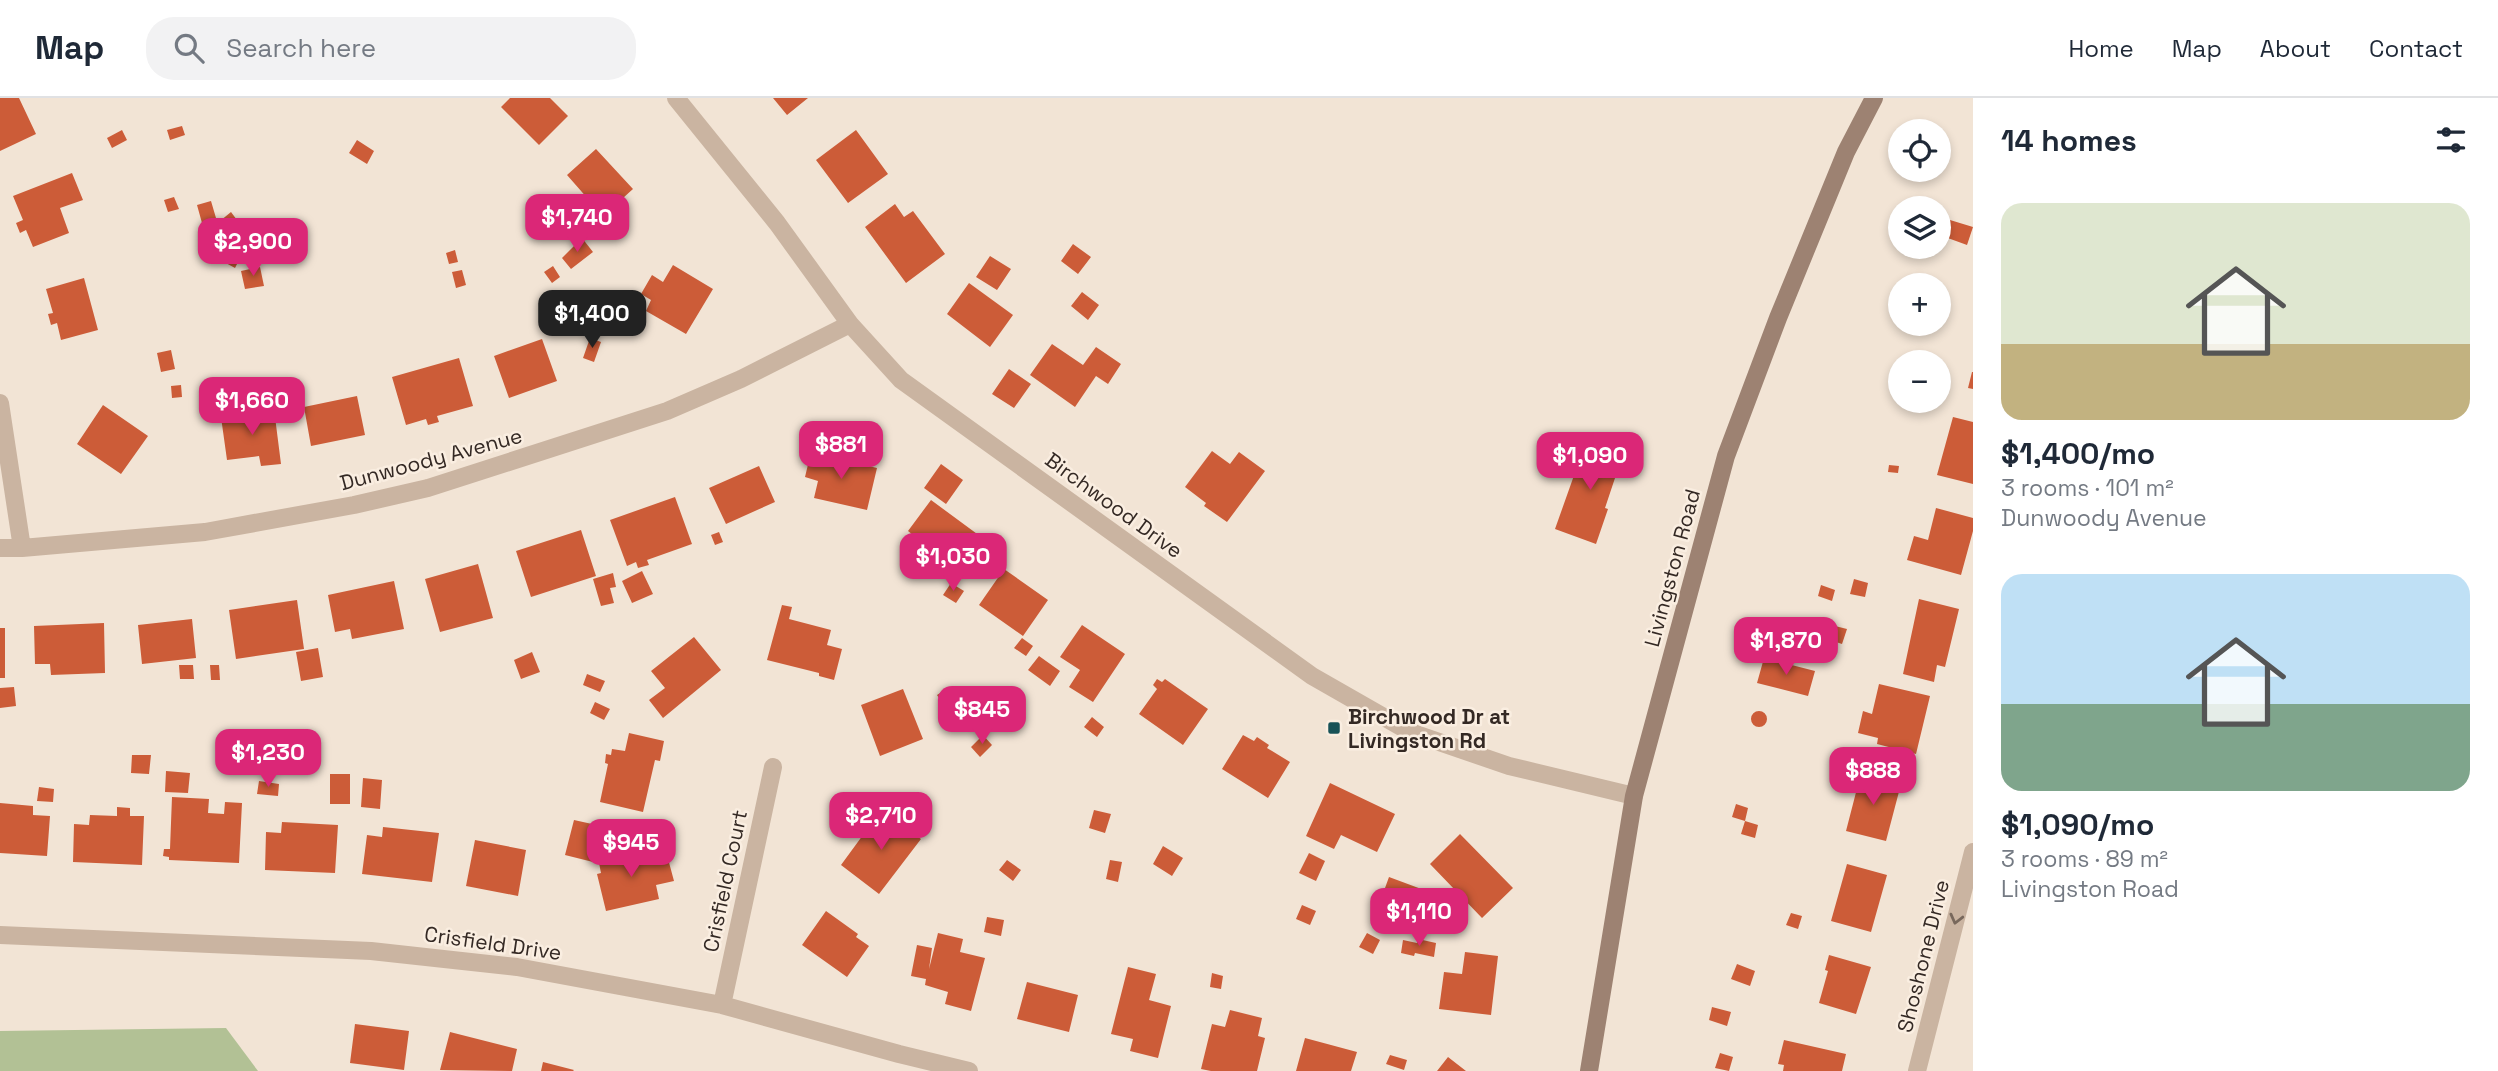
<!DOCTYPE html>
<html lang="en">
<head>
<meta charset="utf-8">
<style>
  :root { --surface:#fff; --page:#f2f2f3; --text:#1f2937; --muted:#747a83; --line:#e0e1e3; --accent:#db2777 }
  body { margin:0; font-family:"Space Grotesk",sans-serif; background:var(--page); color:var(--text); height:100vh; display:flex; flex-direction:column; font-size:26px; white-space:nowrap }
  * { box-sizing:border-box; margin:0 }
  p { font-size:23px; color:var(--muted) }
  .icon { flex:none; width:38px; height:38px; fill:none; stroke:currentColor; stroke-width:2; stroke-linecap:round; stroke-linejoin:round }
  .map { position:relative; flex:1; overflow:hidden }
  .panel { display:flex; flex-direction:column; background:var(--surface); width:525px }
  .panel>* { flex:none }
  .fabs { position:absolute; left:1888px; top:21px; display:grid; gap:14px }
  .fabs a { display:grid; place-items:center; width:63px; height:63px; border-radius:50%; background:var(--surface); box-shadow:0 4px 10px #0003; font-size:35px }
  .price { position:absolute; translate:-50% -60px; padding:0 16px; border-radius:14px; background:var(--accent); color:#fff; font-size:23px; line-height:46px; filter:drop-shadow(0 2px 4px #0008) }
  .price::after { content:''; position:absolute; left:50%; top:42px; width:21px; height:16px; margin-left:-10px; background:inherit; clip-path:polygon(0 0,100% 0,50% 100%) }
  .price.on { background:#222; color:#fff }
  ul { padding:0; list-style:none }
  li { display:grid; align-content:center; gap:14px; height:371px; padding:0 28px }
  li span { display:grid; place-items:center; height:217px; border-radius:21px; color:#555 }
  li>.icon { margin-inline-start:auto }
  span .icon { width:126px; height:126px; fill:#fffc; stroke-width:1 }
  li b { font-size:30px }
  h2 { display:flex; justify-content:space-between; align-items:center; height:84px; padding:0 28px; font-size:30px }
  header { display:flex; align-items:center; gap:42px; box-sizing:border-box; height:98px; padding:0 35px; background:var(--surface); border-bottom:2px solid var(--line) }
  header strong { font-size:33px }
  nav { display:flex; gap:38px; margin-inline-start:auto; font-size:24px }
  .search { width:490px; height:63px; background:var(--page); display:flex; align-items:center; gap:18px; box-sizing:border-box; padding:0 24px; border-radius:28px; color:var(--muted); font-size:26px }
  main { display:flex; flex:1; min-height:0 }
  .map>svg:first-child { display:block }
  .green { fill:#b2c195 }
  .building { fill:#cc5c38 }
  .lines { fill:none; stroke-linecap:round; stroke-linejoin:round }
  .minor { stroke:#cab4a1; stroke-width:18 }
  .secondary { stroke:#9d8272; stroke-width:18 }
  .oneway { stroke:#78685c }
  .poi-dot { fill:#185257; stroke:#faeee1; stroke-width:2.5 }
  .labels { text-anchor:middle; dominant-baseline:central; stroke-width:5; stroke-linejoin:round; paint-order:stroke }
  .street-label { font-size:21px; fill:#342924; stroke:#faeee1 }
  .poi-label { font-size:21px; font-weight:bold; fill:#342924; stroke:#faeee1; text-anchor:start }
</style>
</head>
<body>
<header>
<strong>Map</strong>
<div class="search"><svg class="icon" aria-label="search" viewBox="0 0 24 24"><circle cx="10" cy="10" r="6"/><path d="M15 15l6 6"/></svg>Search here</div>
<nav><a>Home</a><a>Map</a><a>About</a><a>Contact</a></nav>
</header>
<main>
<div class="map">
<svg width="1973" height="973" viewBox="0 0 1973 973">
  <rect width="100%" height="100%" fill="#f2e4d5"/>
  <path class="green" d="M226,930L258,973H0V933Z"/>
  <path class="building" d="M0,0H19L36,36L0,53Z
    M510,0H550L568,18L539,47L501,9Z
    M773,0H808L787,17Z
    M182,28L185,37L170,42L167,32Z
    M122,32L127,42L112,50L107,40Z
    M856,32L888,76L848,105L816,62Z
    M357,42L374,53L367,66L349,55Z
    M596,51L633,91L603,118L567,77Z
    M72,75L83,102L60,110L69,135L33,149L26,132L20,135L16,125L23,122L13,98Z
    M174,99L179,111L168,114L164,102Z
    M211,103L216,120L202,125L197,107Z
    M895,106L904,119L913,113L945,156L906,185L865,129Z
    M231,114L240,126L229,134L220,123Z
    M1950,122L1973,129L1967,147L1945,139Z
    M215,137L228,145L221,158L207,150Z
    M582,140L593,154L571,171L562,160Z
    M1073,146L1091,159L1078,176L1061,163Z
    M231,151L242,156L235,170L224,164Z
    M455,152L458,164L449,166L446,155Z
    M990,158L1011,171L997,192L976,179Z
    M673,167L713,191L686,236L646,213L651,202L641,196L652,177L663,184Z
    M553,168L560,179L552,185L544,174Z
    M260,169L264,188L245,191L241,173Z
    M462,172L466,187L456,190L452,174Z
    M84,180L98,232L61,242L57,225L51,227L48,216L53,215L46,191Z
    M969,185L1013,217L990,249L947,216Z
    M1082,194L1099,207L1088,222L1071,208Z
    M590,240L601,244L594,264L583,260Z
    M542,241L557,283L509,300L494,258Z
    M1052,246L1083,267L1096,249L1121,266L1108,286L1096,278L1075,309L1030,277Z
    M171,252L175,271L161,274L157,255Z
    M459,260L473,308L437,318L439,324L428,327L426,321L406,327L392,279Z
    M1009,271L1031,286L1014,310L992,296Z
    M1972,274H1973V291L1968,290Z
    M181,287L182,299L172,300L171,288Z
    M265,294L267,308L242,311L240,297Z
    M357,298L365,337L311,348L304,309Z
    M103,307L148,338L121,376L77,346Z
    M274,311L281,366L261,368L259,358L227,362L221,319Z
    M1953,319L1973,324V386L1937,377Z
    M1588,338L1621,350L1612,375L1616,377L1605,410L1608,411L1596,446L1555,431Z
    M1212,353L1230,366L1239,354L1265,373L1227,424L1204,408L1206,405L1185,389Z
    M811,354L877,370L867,412L814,400L818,383L805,379Z
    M941,366L963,382L946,406L924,390Z
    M1889,367L1899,368L1898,375L1888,374Z
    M759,368L775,404L726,426L709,390Z
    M675,399L692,446L647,462L649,467L638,470L636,464L627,468L610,422Z
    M931,402L988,444L958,484L915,452L918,447L915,444L918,441L908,433Z
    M1936,410L1973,420V433L1961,477L1907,462L1914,438L1928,442Z
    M581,432L596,478L531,499L516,453Z
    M719,434L723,444L715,447L711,437Z
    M478,466L493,520L440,534L425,481Z
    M1004,471L1048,502L1023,538L979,507Z
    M642,473L653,496L632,505L622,483Z
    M613,475L616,489L610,490L614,505L601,508L593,481Z
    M1854,481L1868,485L1865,499L1850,496Z
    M394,483L404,531L352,541L350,531L335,534L328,497Z
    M951,485L964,493L956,505L943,497Z
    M1821,487L1835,492L1832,503L1818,498Z
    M1919,501L1959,511L1945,569L1937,567L1934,584L1903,576Z
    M297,502L304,551L236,561L229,512Z
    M782,507L792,509L789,521L831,532L827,547L842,551L834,582L819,578V575L767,562Z
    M192,521L196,560L142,566L138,527Z
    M104,525L105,575L51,577L50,566H35L34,528Z
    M1082,527L1125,556L1093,604L1069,589L1080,572L1060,559Z
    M1831,527L1847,531L1842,546L1827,541Z
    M0,530H5V580H0Z
    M694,539L721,572L663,620L649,602L665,590L651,573Z
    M1022,540L1033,548L1026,558L1014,550Z
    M318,550L323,579L301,583L296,554Z
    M532,554L540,574L521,581L514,562Z
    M1039,558L1060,573L1050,588L1028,572Z
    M1764,560L1815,573L1808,598L1757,585Z
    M179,567H193L194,581H180Z
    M210,567H219L220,582H211Z
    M587,576L605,583L600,594L583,587Z
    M1157,581L1162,584L1165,581L1208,611L1183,647L1139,616L1157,591L1153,587Z
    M1879,586L1930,598L1916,656L1877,646L1878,640L1858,635L1863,613L1872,616Z
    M14,589L16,608L0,610V590Z
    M948,590L956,602L945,609L937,597Z
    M903,591L923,641L880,658L861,607Z
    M595,604L610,611L604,622L590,615Z
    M1751 621a8 8 0 1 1 16 0a8 8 0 1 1-16 0Z
    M1092,619L1104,629L1097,639L1084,629Z
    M629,635L664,643L660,663L655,662L643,714L600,704L608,666L605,665L606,656L611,657L612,651L625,653Z
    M983,637L992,647L980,659L971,649Z
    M1243,637L1254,643L1257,639L1269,647L1267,650L1290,664L1268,700L1222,671Z
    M132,657H151L149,676L131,675Z
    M166,673L190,675L188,695L165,694Z
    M1861,675L1901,686L1886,743L1846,733Z
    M330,676H350V706H330Z
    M363,680L382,682L380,711L361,709Z
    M259,683L279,686L278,698L257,696Z
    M1330,685L1395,716L1377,754L1341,737L1334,751L1306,738Z
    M39,689L54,691L53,704L37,703Z
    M172,699L209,701L208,715L224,716L225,704L242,705L239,765L169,762V759L163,758L164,751H170Z
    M0,705L33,708V717L50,718L47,758L0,755Z
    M1736,706L1748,710L1745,723L1732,719Z
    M117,709L130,710V718H144L142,767L73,764L74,726L89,727L90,717L117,718Z
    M882,711L921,741L879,796L841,767Z
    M1094,712L1111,716L1105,735L1089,730Z
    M574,722L601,728L593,764L565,757Z
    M1745,723L1758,727L1755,740L1741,736Z
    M282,724L338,727L335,775L265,772L266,734L281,735Z
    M383,729L439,735L432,784L362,776L367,737L382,739Z
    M1460,736L1513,790L1482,820L1430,766Z
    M475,742L526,752L518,798L466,788Z
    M1163,748L1183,760L1172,778L1153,766Z
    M620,750L625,767L667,757L674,783L656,787L659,801L606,813L597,776L601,775L597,755Z
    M1309,755L1325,763L1316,783L1299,775Z
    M1007,762L1021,772L1013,783L999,772Z
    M1110,762L1122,764L1118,784L1106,781Z
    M1847,766L1887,777L1871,834L1831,823Z
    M1389,779L1424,792L1417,814L1433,821L1429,831L1377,812Z
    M1302,807L1316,813L1310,827L1296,821Z
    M826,813L858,836L856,839L869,848L847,879L802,847Z
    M1791,815L1802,818L1798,831L1786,827Z
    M987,819L1004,822L1001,838L984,834Z
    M938,835L963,841L960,854L985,860L971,913L945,906L948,894L925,887L926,881L911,878L917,847L932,850L929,871Z
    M1367,835L1380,842L1373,856L1359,849Z
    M1418,841L1436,845L1434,859L1415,855L1414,858L1401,855L1403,842L1417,845Z
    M1465,854L1498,858L1491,917L1439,911L1444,874L1462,876Z
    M1829,857L1871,869L1856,916L1819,905L1828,873L1825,872Z
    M1737,866L1755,873L1750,888L1731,881Z
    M1128,869L1156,876L1149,902L1171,908L1158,960L1130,953L1133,941L1111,936Z
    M1212,875L1223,878L1221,891L1210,889Z
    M1027,884L1078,897L1069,934L1017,921Z
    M1712,909L1731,914L1727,928L1709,922Z
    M1230,912L1262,920L1258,938L1265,940L1257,973H1211L1201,971L1212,926L1225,929Z
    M355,926L409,933L404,972L350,965Z
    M450,934L517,951L512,973L440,972Z
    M1305,940L1357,954L1351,973H1296Z
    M1784,942L1846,956L1842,973H1783L1784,967L1778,966Z
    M1720,955L1733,959L1729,973L1715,970Z
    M1390,957L1407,962L1404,972L1386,966Z
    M1448,959L1466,973H1437Z
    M543,964L574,972L573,973H541Z"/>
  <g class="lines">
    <path class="minor" d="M676,0L777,125L850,226L901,282L1312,578L1410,634L1509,668L1634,698
      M0,305L22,450
      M0,450H22L205,434L354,407L428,390L667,313L741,281L850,226
      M0,837L371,853L517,869L722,907L899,956L969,973
      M722,907L773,669
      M1917,973L1973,754"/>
    <path class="secondary" d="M1589,973L1634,698L1726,358L1778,220L1846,54L1874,0"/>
  </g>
  <defs><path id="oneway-chevron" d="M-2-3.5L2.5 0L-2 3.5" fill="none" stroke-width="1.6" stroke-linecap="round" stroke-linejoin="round" transform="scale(1.75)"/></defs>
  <use class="oneway" href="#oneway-chevron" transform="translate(1956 821) rotate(104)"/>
  <rect class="poi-dot" x="1327" y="623" width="14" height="14" rx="3.5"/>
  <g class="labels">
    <g class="street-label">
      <text transform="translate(431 361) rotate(-15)">Dunwoody Avenue</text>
      <text transform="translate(1114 407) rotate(36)">Birchwood Drive</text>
      <text transform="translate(1672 470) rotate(-75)">Livingston Road</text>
      <text transform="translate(725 783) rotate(-78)">Crisfield Court</text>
      <text transform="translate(493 845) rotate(8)">Crisfield Drive</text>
      <text transform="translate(1923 858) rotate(-76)">Shoshone Drive</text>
    </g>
    <g class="poi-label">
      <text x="1348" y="618">Birchwood Dr at<tspan x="1348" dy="24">Livingston Rd</tspan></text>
    </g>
  </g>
</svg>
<div class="fabs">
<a><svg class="icon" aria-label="locate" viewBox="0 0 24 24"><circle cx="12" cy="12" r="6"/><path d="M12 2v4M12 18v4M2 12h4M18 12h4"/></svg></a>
<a><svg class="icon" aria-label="layers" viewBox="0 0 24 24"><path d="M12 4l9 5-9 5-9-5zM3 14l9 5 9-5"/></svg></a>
<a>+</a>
<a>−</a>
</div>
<b class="price" style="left:577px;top:156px">$1,740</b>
<b class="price" style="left:253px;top:180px">$2,900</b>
<b class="price on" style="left:592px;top:252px">$1,400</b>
<b class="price" style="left:252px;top:339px">$1,660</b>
<b class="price" style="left:841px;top:383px">$881</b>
<b class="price" style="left:1590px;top:394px">$1,090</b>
<b class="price" style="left:953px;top:495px">$1,030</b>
<b class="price" style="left:1786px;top:579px">$1,870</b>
<b class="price" style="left:982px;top:648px">$845</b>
<b class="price" style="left:268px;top:691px">$1,230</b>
<b class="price" style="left:1873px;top:709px">$888</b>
<b class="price" style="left:881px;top:754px">$2,710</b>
<b class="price" style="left:631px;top:781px">$945</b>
<b class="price" style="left:1419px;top:850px">$1,110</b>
</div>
<section class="panel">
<h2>14 homes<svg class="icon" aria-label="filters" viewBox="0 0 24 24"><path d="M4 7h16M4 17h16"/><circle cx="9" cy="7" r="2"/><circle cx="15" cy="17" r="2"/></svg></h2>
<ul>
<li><span style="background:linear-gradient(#dfe7d0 65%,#c2b280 0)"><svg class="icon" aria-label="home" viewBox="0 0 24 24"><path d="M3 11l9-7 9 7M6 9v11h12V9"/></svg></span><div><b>$1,400/mo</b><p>3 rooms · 101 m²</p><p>Dunwoody Avenue</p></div></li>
<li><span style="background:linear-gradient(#bfe0f5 60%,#7fa58c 0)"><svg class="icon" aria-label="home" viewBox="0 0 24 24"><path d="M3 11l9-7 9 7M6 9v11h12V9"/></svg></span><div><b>$1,090/mo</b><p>3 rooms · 89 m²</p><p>Livingston Road</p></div></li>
</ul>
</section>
</main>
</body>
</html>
